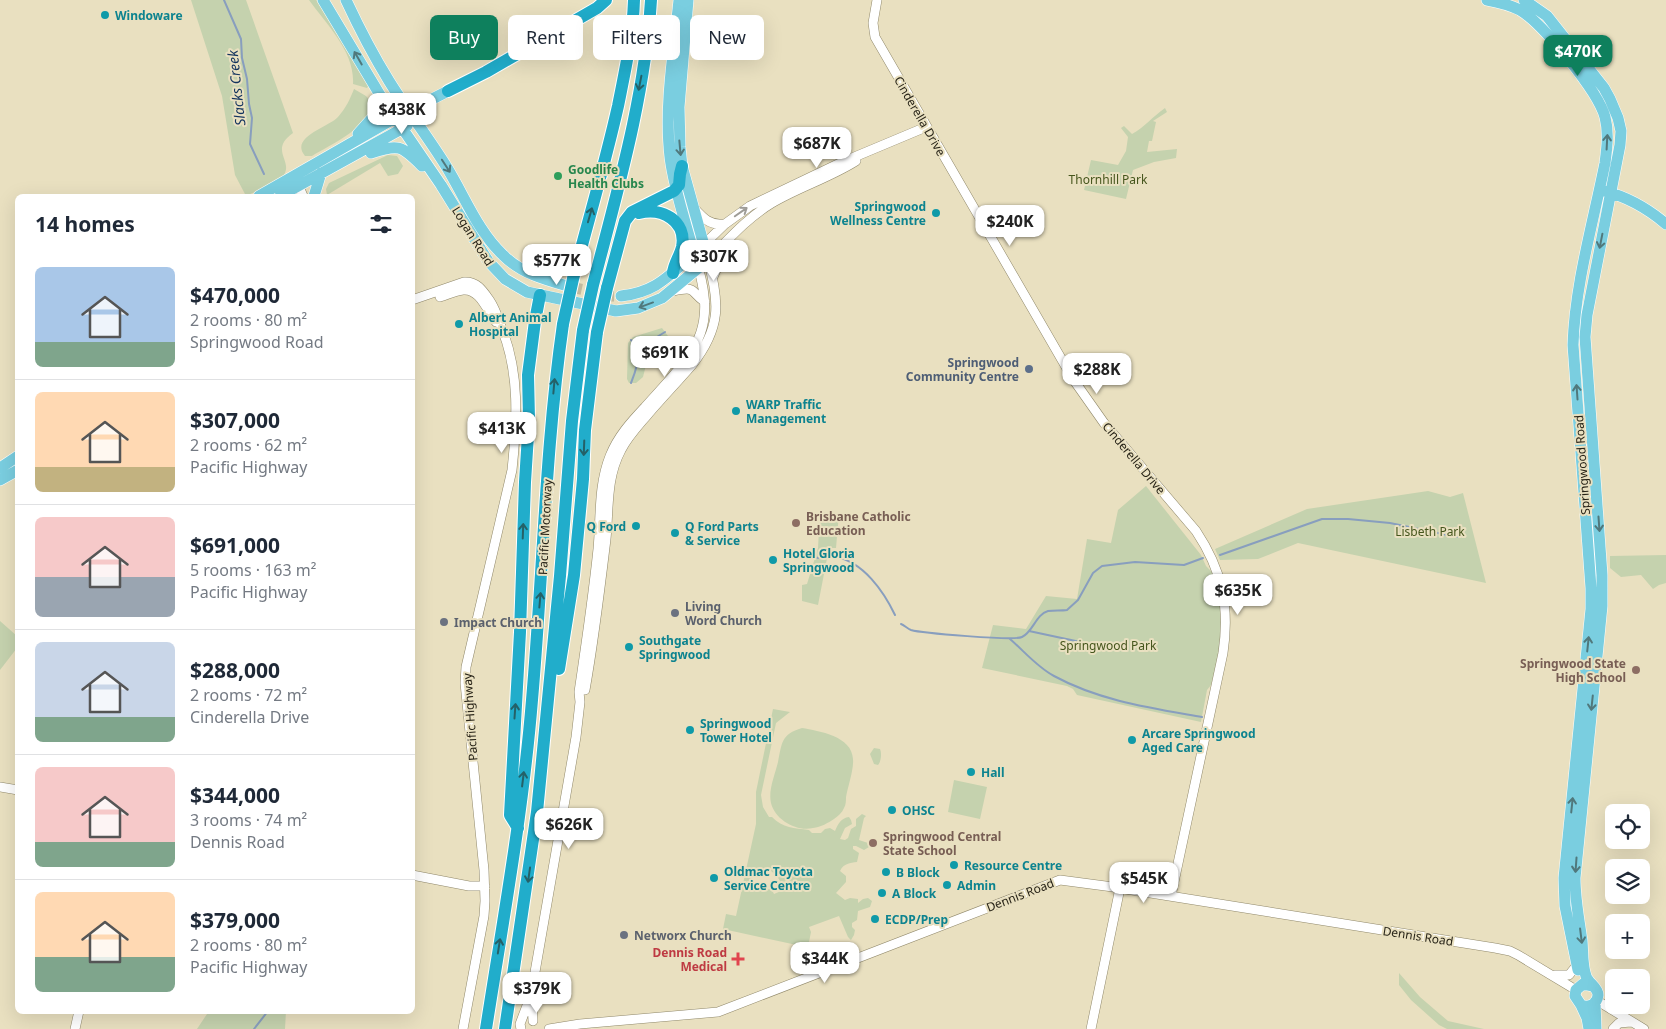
<!DOCTYPE html>
<html lang="en">
<head>
<meta charset="utf-8">
<style>
  :root { --surface:#fff; --page:#f6f6f7; --text:#1f2937; --muted:#747a83; --line:#e0e1e3; --accent:#0e805d }
  body { margin:0; font-family:"Noto Sans",sans-serif; background:var(--page); color:var(--text); height:100vh; display:flex; flex-direction:column; font-size:19px; white-space:nowrap }
  * { box-sizing:border-box; margin:0 }
  p { font-size:16px; color:var(--muted) }
  .icon { flex:none; width:28px; height:28px; fill:none; stroke:currentColor; stroke-width:2; stroke-linecap:round; stroke-linejoin:round }
  .map { position:relative; flex:1; overflow:hidden }
  .panel { position:absolute; left:15px; top:194px; width:400px; height:820px; display:flex; flex-direction:column; background:var(--surface); border-radius:8px; box-shadow:0 5px 20px #0002 }
  .panel>* { flex:none }
  .guide { position:absolute; left:430px; top:15px; width:475px; height:45px; display:flex; gap:10px }
  .fabs { position:absolute; left:1605px; top:804px; display:grid; gap:10px }
  .fabs a { display:grid; place-items:center; width:45px; height:45px; border-radius:8px; background:var(--surface); box-shadow:0 5px 20px #0002; font-size:25px }
  .price { position:absolute; translate:-50% -42px; padding:0 11px; border-radius:10px; background:#fff; color:#222; font-size:16px; line-height:32px; filter:drop-shadow(0 1px 2px #0008) }
  .price::after { content:''; position:absolute; left:50%; top:30px; width:15px; height:11px; margin-left:-8px; background:inherit; clip-path:polygon(0 0,100% 0,50% 100%) }
  .price.current { background:var(--accent); color:#fff }
  ul { padding:0; list-style:none }
  li { display:flex; align-items:center; gap:15px; height:125px; padding:0 20px }
  li+li { border-top:1px solid var(--line) }
  li span { display:grid; place-items:center; flex:none; width:140px; height:100px; border-radius:8px; color:#555 }
  li>.icon { margin-inline-start:auto }
  span .icon { width:60px; height:60px; fill:#fffc; stroke-width:1 }
  li b { font-size:21px }
  h2 { display:flex; justify-content:space-between; align-items:center; height:60px; padding:0 20px; font-size:21px }
  .pill { padding:0 18px; border-radius:8px; background:var(--surface); box-shadow:0 5px 20px #0002; font-size:18px; line-height:45px }
  .pill.current { background:var(--accent); color:#fff }
  .map>svg:first-child { display:block }
  .green { fill:#c5d2ae; fill-rule:evenodd }
  .lines { fill:none; stroke-linecap:round; stroke-linejoin:round }
  .stream { stroke:#889ebe; stroke-width:2 }
  .major-tunnel { stroke:#c2ba9e; stroke-width:11; stroke-dasharray:11 5.5; stroke-linecap:butt }
  .minor-casing { stroke:#90886a; stroke-width:10 }
  .major-casing { stroke:#fff; stroke-width:12 }
  .highway-casing { stroke:#fff; stroke-width:14 }
  .minor { stroke:#fff; stroke-width:9 }
  .major { stroke:#7acee0; stroke-width:11 }
  .highway { stroke:#21adcb; stroke-width:12 }
  .highway-bridge-casing { stroke:#fff; stroke-width:14; stroke-linecap:butt }
  .highway-bridge { stroke:#21adcb; stroke-width:12 }
  .oneway { stroke:#50787c }
  .oneway2 { stroke:#246168 }
  .oneway3 { stroke:#9e9c97 }
  .culture-dot { fill:#0f9aa8; stroke:#e9e0c0; stroke-width:2 }
  .leisure-dot { fill:#2e9e5b; stroke:#e9e0c0; stroke-width:2 }
  .service-dot { fill:#5c6f8a; stroke:#e9e0c0; stroke-width:2 }
  .education-dot { fill:#8d6e63; stroke:#e9e0c0; stroke-width:2 }
  .worship-dot { fill:#6b7280; stroke:#e9e0c0; stroke-width:2 }
  .health-dot { fill:#e0444e; stroke:#e9e0c0; stroke-width:2 }
  .labels { text-anchor:middle; dominant-baseline:central; stroke-width:4; stroke-linejoin:round; paint-order:stroke }
  .culture-label { font-size:12px; font-weight:bold; fill:#0d838f; stroke:#e9e0c0; text-anchor:start }
  .street-label { font-size:12px; fill:#272317; stroke:#e9e0c0 }
  .leisure-label { font-size:12px; font-weight:bold; fill:#27864d; stroke:#e9e0c0; text-anchor:start }
  .park-label { font-size:12px; fill:#46561d; stroke:#e9e0c0 }
  .service-label { font-size:12px; font-weight:bold; fill:#4e5e75; stroke:#e9e0c0; text-anchor:end }
  .education-label { font-size:12px; font-weight:bold; fill:#785e54; stroke:#e9e0c0; text-anchor:start }
  .worship-label { font-size:12px; font-weight:bold; fill:#5b616d; stroke:#e9e0c0; text-anchor:start }
  .health-label { font-size:12px; font-weight:bold; fill:#be3a42; stroke:#e9e0c0; text-anchor:end }
  .water-label { font-size:14px; font-style:italic; fill:#14345e; stroke:#e9e0c0 }
</style>
</head>
<body>
<div class="map">
<svg width="1666" height="1029" viewBox="0 0 1666 1029">
  <rect width="100%" height="100%" fill="#e9e0c0"/>
  <path class="green" d="M191,0H246L293,133C269,150 293,160 284,175C279,182 254,192 246,196L235,175L222,96Z
    M309,0H316L335,26L369,85L367,88L353,84C355,52 327,25 309,0Z
    M354,89L366,96L372,103C372,126 330,145 312,156H305C289,137 329,127 338,117C346,108 350,99 354,89Z
    M1165,108L1167,112L1153,121L1156,122L1152,141H1149L1147,152L1177,149L1176,158L1154,162L1133,170L1126,199L1084,190L1091,160L1118,165L1126,151L1128,137L1121,128L1124,126L1132,134C1145,127 1152,117 1165,108Z
    M388,155L397,156L403,166L398,174L388,176L380,163L327,195L326,189L329,183Z
    M662,328L668,336L646,365L643,377L636,383H629L627,379L628,343L633,337Z
    M1146,486L1201,555L1206,566L1214,574L1218,589L1222,620L1219,654L1211,685L1207,690L1201,722L1077,695L1073,689L1067,686L982,668L993,625L1026,629L1046,596L1077,599L1087,539L1111,543L1118,510Z
    M1428,491L1450,497L1463,493L1486,583L1298,543L1258,559L1220,560L1215,549L1307,509Z
    M820,512L839,514L836,548H829L818,605L802,601V585L807,584L818,548Z
    M1666,555V583L1659,585L1653,589L1641,575L1621,577L1610,568V556Z
    M0,621L17,636V648L0,670Z
    M773,709L790,712L776,723L761,795L763,807L769,817H772C783,828 794,828 809,830L812,833H821L825,829L830,828L835,831C838,824 841,818 849,817L851,820L852,824L845,828L840,839L845,840L848,838L851,829L856,826V819L862,814L866,816L864,818L859,840L868,843L869,847L864,850L856,846H853V849L859,853L857,862C850,863 844,863 840,871L846,876V882L836,893L845,900L850,898L858,899V903L863,899L868,898L872,901L870,907L858,911L857,920L852,923V927L855,930L854,935L851,940L848,937L839,916L809,927L811,932L809,942L814,965L809,968L806,947L723,929L726,914L736,916L756,824V792ZM755,869L759,871L770,870C778,877 782,880 781,891L774,894L771,888L765,891L763,889H760L759,891L750,887Z
    M802,728C819,731 852,736 853,759C854,769 848,786 846,797C846,800 846,805 844,808C842,813 838,816 834,819C828,823 821,827 813,828C797,832 775,820 771,803C768,790 775,775 778,762C782,743 781,734 802,728Z
    M874,748L880,749C882,753 881,762 878,765L874,764L870,754Z
    M954,780L987,787L980,819L948,812Z
    M1399,973L1420,997L1448,1021L1484,1029H1447L1439,1025L1411,1000L1399,985Z
    M209,1011H286L285,1029H197Z"/>
  <g class="lines">
    <path class="stream" d="M224,0L241,39L242,58L247,79L249,104L252,118L250,144L264,174
      M631,340L640,349
      M631,383C644,352 631,352 665,332
      M1220,555L1322,519H1348L1390,523L1457,537
      M815,558C822,558 829,556 835,557C863,561 884,592 895,615
      M901,624C904,625 908,629 911,630C921,633 1014,641 1022,637C1033,632 1036,614 1048,611C1054,610 1061,611 1067,610L1078,600L1093,573L1102,566L1135,562L1184,565L1203,558
      M1029,631L1085,643
      M1010,639C1024,651 1037,667 1054,676C1100,701 1151,708 1202,717
      M254,1029L268,1011"/>
    <path class="major-tunnel" d="M571,287L613,296H621"/>
    <defs>
      <path id="minor" d="M877,0L873,23L875,37L1073,379L1104,423L1196,531C1222,570 1230,606 1223,653L1171,896
        M296,180L303,196
        M694,208C703,218 710,226 725,224
        M713,277L728,243
        M673,291C698,286 689,291 705,302
        M440,297C447,295 455,291 463,290C480,288 487,311 496,322
        M412,300L464,282C477,281 483,291 490,301C496,310 498,319 502,329C520,374 517,422 512,470L466,667L465,683L484,870L485,901L484,916L463,1029
        M585,690C594,640 600,589 606,539C609,508 606,478 621,450C628,436 639,425 649,413C663,397 678,381 692,365C721,328 720,303 708,260C728,240 747,218 772,203C799,187 829,178 856,161
        M0,787L18,790
        M412,875L469,886H485
        M1555,975H1569L1577,965
        M1596,1000L1644,1029
        M532,1001L533,1021
        M75,1029L79,1011
        M521,1029L520,1024L531,995L576,737L580,702L579,692C586,645 593,597 598,549C601,518 598,486 610,456C618,436 631,422 645,407C694,352 721,333 694,254L725,224L750,206L840,163L926,127
        M549,1029L580,1024L718,1012L1060,880L1113,887L1495,948L1510,951L1518,955L1576,990
        M1091,1029L1120,888
        M1613,1029L1619,1023L1631,1022"/>
      <path id="major" d="M323,0L383,100L441,185L488,261L505,279L527,292L616,311L638,308L662,298L708,260L682,166L680,147L679,107L688,0
        M346,0C359,28 373,55 389,81C407,110 428,137 446,166C464,195 478,232 503,255C522,274 546,280 571,287
        M1487,0C1498,2 1510,5 1520,10C1543,24 1598,91 1605,117C1609,133 1607,147 1605,163C1593,223 1575,284 1573,345L1591,588V609L1564,878L1565,906L1578,970
        M1524,0L1547,16L1604,88L1610,99L1618,118L1621,131L1620,145L1587,315L1585,337L1602,575V606L1575,878C1575,900 1579,919 1582,941C1583,952 1582,965 1586,976C1588,983 1598,987 1598,995C1597,1005 1588,1008 1581,1005L1575,996L1576,990L1583,984L1593,986
        M358,134L375,115L383,100
        M371,153C399,144 401,145 422,166
        M1604,191C1628,197 1647,208 1666,224
        M259,196L395,118L448,91
        M280,196L407,126
        M314,196L321,173
        M621,296C657,292 669,275 694,254C686,223 674,190 670,157C664,106 674,51 679,0
        M0,468L18,456
        M0,480L18,470
        M1595,1002L1596,1029
        M1581,1005L1587,1018L1589,1029"/>
      <path id="highway" d="M448,91L486,72L597,8L606,0
        M639,213C662,207 687,221 682,247C680,256 674,263 673,273
        M573,279C588,221 605,164 618,106C625,71 633,35 634,0
        M593,285C617,192 645,97 651,0
        M607,288L625,221L632,212L674,191L679,185L680,174L682,166
        M559,669L574,575L583,479L585,430L597,332
        M518,828L510,815L520,632L525,482L529,419L528,375L535,321L540,295
        M486,1029C503,920 523,811 532,700C543,575 545,449 563,324
        M505,1029L537,812L560,576L572,421L583,330"/>
    </defs>
    <use href="#minor" class="minor-casing"/>
    <use href="#major" class="major-casing"/>
    <use href="#highway" class="highway-casing"/>
    <use href="#minor" class="minor"/>
    <use href="#major" class="major"/>
    <use href="#highway" class="highway"/>
    <defs>
      <path id="highway-bridge" d="M563,324L573,279
        M583,330L593,285
        M597,332L607,288"/>
    </defs>
    <use href="#highway-bridge" class="highway-bridge-casing"/>
    <use href="#highway-bridge" class="highway-bridge"/>
  </g>
  <defs><path id="oneway-shaft" d="M-6 0H5M1.5-3L5.5 0L1.5 3" fill="none" stroke-width="1.6" stroke-linecap="round" stroke-linejoin="round" transform="scale(1.25)"/></defs>
  <g class="oneway">
    <use href="#oneway-shaft" transform="translate(358 58) rotate(-120)"/>
    <use href="#oneway-shaft" transform="translate(1607 142) rotate(-87)"/>
    <use href="#oneway-shaft" transform="translate(680 148) rotate(85)"/>
    <use href="#oneway-shaft" transform="translate(446 166) rotate(57)"/>
    <use href="#oneway-shaft" transform="translate(1601 241) rotate(101)"/>
    <use href="#oneway-shaft" transform="translate(646 305) rotate(160)"/>
    <use href="#oneway-shaft" transform="translate(1577 392) rotate(-94)"/>
    <use href="#oneway-shaft" transform="translate(1599 524) rotate(86)"/>
    <use href="#oneway-shaft" transform="translate(1588 644) rotate(-84)"/>
    <use href="#oneway-shaft" transform="translate(1592 703) rotate(96)"/>
    <use href="#oneway-shaft" transform="translate(1572 805) rotate(-84)"/>
    <use href="#oneway-shaft" transform="translate(1576 865) rotate(94)"/>
    <use href="#oneway-shaft" transform="translate(1581 936) rotate(83)"/>
  </g>
  <g class="oneway2">
    <use href="#oneway-shaft" transform="translate(640 83) rotate(101)"/>
    <use href="#oneway-shaft" transform="translate(590 215) rotate(-74)"/>
    <use href="#oneway-shaft" transform="translate(554 386) rotate(-85)"/>
    <use href="#oneway-shaft" transform="translate(584 448) rotate(92)"/>
    <use href="#oneway-shaft" transform="translate(523 531) rotate(-88)"/>
    <use href="#oneway-shaft" transform="translate(540 600) rotate(-85)"/>
    <use href="#oneway-shaft" transform="translate(515 711) rotate(-86)"/>
    <use href="#oneway-shaft" transform="translate(523 779) rotate(-83)"/>
    <use href="#oneway-shaft" transform="translate(529 875) rotate(98)"/>
    <use href="#oneway-shaft" transform="translate(499 946) rotate(-81)"/>
  </g>
  <use class="oneway3" href="#oneway-shaft" transform="translate(741 212) rotate(-35)"/>
  <g class="culture-dot">
    <circle cx="105" cy="15" r="5"/>
    <circle cx="936" cy="213" r="5"/>
    <circle cx="459" cy="324" r="5"/>
    <circle cx="736" cy="411" r="5"/>
    <circle cx="636" cy="526" r="5"/>
    <circle cx="675" cy="533" r="5"/>
    <circle cx="773" cy="560" r="5"/>
    <circle cx="629" cy="647" r="5"/>
    <circle cx="690" cy="730" r="5"/>
    <circle cx="1132" cy="740" r="5"/>
    <circle cx="971" cy="772" r="5"/>
    <circle cx="892" cy="810" r="5"/>
    <circle cx="954" cy="865" r="5"/>
    <circle cx="886" cy="872" r="5"/>
    <circle cx="714" cy="878" r="5"/>
    <circle cx="947" cy="885" r="5"/>
    <circle cx="882" cy="893" r="5"/>
    <circle cx="875" cy="919" r="5"/>
  </g>
  <circle class="leisure-dot" cx="558" cy="176" r="5"/>
  <circle class="service-dot" cx="1029" cy="369" r="5"/>
  <g class="education-dot">
    <circle cx="796" cy="523" r="5"/>
    <circle cx="1636" cy="670" r="5"/>
    <circle cx="873" cy="843" r="5"/>
  </g>
  <g class="worship-dot">
    <circle cx="675" cy="613" r="5"/>
    <circle cx="444" cy="622" r="5"/>
    <circle cx="624" cy="935" r="5"/>
  </g>
  <path class="health-dot" d="M735.5 951.5h5v5h5v5h-5v5h-5v-5h-5v-5h5z"/>
  <g class="labels">
    <g class="culture-label">
      <text x="115" y="15">Windoware</text>
      <text x="926" y="206" text-anchor="end">Springwood<tspan x="926" dy="14">Wellness Centre</tspan></text>
      <text x="469" y="317">Albert Animal<tspan x="469" dy="14">Hospital</tspan></text>
      <text x="746" y="404">WARP Traffic<tspan x="746" dy="14">Management</tspan></text>
      <text x="626" y="526" text-anchor="end">Q Ford</text>
      <text x="685" y="526">Q Ford Parts<tspan x="685" dy="14">&amp; Service</tspan></text>
      <text x="783" y="553">Hotel Gloria<tspan x="783" dy="14">Springwood</tspan></text>
      <text x="639" y="640">Southgate<tspan x="639" dy="14">Springwood</tspan></text>
      <text x="700" y="723">Springwood<tspan x="700" dy="14">Tower Hotel</tspan></text>
      <text x="1142" y="733">Arcare Springwood<tspan x="1142" dy="14">Aged Care</tspan></text>
      <text x="981" y="772">Hall</text>
      <text x="902" y="810">OHSC</text>
      <text x="964" y="865">Resource Centre</text>
      <text x="724" y="871">Oldmac Toyota<tspan x="724" dy="14">Service Centre</tspan></text>
      <text x="896" y="872">B Block</text>
      <text x="957" y="885">Admin</text>
      <text x="892" y="893">A Block</text>
      <text x="885" y="919">ECDP/Prep</text>
    </g>
    <g class="street-label">
      <text transform="translate(920 116) rotate(60)">Cinderella Drive</text>
      <text transform="translate(473 236) rotate(58)">Logan Road</text>
      <text transform="translate(1134 458) rotate(50)">Cinderella Drive</text>
      <text transform="translate(1582 465) rotate(-94)">Springwood Road</text>
      <text transform="translate(545 527) rotate(-87)">Pacific Motorway</text>
      <text transform="translate(470 717) rotate(-94)">Pacific Highway</text>
      <text transform="translate(1020 895) rotate(-21)">Dennis Road</text>
      <text transform="translate(1418 936) rotate(9)">Dennis Road</text>
    </g>
    <g class="leisure-label">
      <text x="568" y="169">Goodlife<tspan x="568" dy="14">Health Clubs</tspan></text>
    </g>
    <g class="park-label">
      <text x="1108" y="179">Thornhill Park</text>
      <text x="1430" y="531">Lisbeth Park</text>
      <text x="1108" y="645">Springwood Park</text>
    </g>
    <g class="service-label">
      <text x="1019" y="362">Springwood<tspan x="1019" dy="14">Community Centre</tspan></text>
    </g>
    <g class="education-label">
      <text x="806" y="516">Brisbane Catholic<tspan x="806" dy="14">Education</tspan></text>
      <text x="1626" y="663" text-anchor="end">Springwood State<tspan x="1626" dy="14">High School</tspan></text>
      <text x="883" y="836">Springwood Central<tspan x="883" dy="14">State School</tspan></text>
    </g>
    <g class="worship-label">
      <text x="685" y="606">Living<tspan x="685" dy="14">Word Church</tspan></text>
      <text x="454" y="622">Impact Church</text>
      <text x="634" y="935">Networx Church</text>
    </g>
    <g class="health-label">
      <text x="727" y="952">Dennis Road<tspan x="727" dy="14">Medical</tspan></text>
    </g>
    <g class="water-label">
      <text transform="translate(236 88) rotate(-96)">Slacks Creek</text>
    </g>
  </g>
</svg>
<div class="fabs">
<a><svg class="icon" aria-label="locate" viewBox="0 0 24 24"><circle cx="12" cy="12" r="6"/><path d="M12 2v4M12 18v4M2 12h4M18 12h4"/></svg></a>
<a><svg class="icon" aria-label="layers" viewBox="0 0 24 24"><path d="M12 4l9 5-9 5-9-5zM3 14l9 5 9-5"/></svg></a>
<a>+</a>
<a>−</a>
</div>
<b class="price current" style="left:1578px;top:77px">$470K</b>
<b class="price" style="left:402px;top:135px">$438K</b>
<b class="price" style="left:817px;top:169px">$687K</b>
<b class="price" style="left:1010px;top:247px">$240K</b>
<b class="price" style="left:714px;top:282px">$307K</b>
<b class="price" style="left:557px;top:286px">$577K</b>
<b class="price" style="left:665px;top:378px">$691K</b>
<b class="price" style="left:1097px;top:395px">$288K</b>
<b class="price" style="left:502px;top:454px">$413K</b>
<b class="price" style="left:1238px;top:616px">$635K</b>
<b class="price" style="left:569px;top:850px">$626K</b>
<b class="price" style="left:1144px;top:904px">$545K</b>
<b class="price" style="left:825px;top:984px">$344K</b>
<b class="price" style="left:537px;top:1014px">$379K</b>
<div class="guide">
<a class="pill current">Buy</a>
<a class="pill">Rent</a>
<a class="pill">Filters</a>
<a class="pill">New</a>
</div>
<section class="panel">
<h2>14 homes<svg class="icon" aria-label="filters" viewBox="0 0 24 24"><path d="M4 7h16M4 17h16"/><circle cx="9" cy="7" r="2"/><circle cx="15" cy="17" r="2"/></svg></h2>
<ul>
<li><span style="background:linear-gradient(#a9c7e8 75%,#7fa58c 0)"><svg class="icon" aria-label="home" viewBox="0 0 24 24"><path d="M3 11l9-7 9 7M6 9v11h12V9"/></svg></span><div><b>$470,000</b><p>2 rooms · 80 m²</p><p>Springwood Road</p></div></li>
<li><span style="background:linear-gradient(#ffd9b3 75%,#c2b280 0)"><svg class="icon" aria-label="home" viewBox="0 0 24 24"><path d="M3 11l9-7 9 7M6 9v11h12V9"/></svg></span><div><b>$307,000</b><p>2 rooms · 62 m²</p><p>Pacific Highway</p></div></li>
<li><span style="background:linear-gradient(#f6c9c9 60%,#9aa5b1 0)"><svg class="icon" aria-label="home" viewBox="0 0 24 24"><path d="M3 11l9-7 9 7M6 9v11h12V9"/></svg></span><div><b>$691,000</b><p>5 rooms · 163 m²</p><p>Pacific Highway</p></div></li>
<li><span style="background:linear-gradient(#c9d6e8 75%,#7fa58c 0)"><svg class="icon" aria-label="home" viewBox="0 0 24 24"><path d="M3 11l9-7 9 7M6 9v11h12V9"/></svg></span><div><b>$288,000</b><p>2 rooms · 72 m²</p><p>Cinderella Drive</p></div></li>
<li><span style="background:linear-gradient(#f6c9c9 75%,#7fa58c 0)"><svg class="icon" aria-label="home" viewBox="0 0 24 24"><path d="M3 11l9-7 9 7M6 9v11h12V9"/></svg></span><div><b>$344,000</b><p>3 rooms · 74 m²</p><p>Dennis Road</p></div></li>
<li><span style="background:linear-gradient(#ffd9b3 65%,#7fa58c 0)"><svg class="icon" aria-label="home" viewBox="0 0 24 24"><path d="M3 11l9-7 9 7M6 9v11h12V9"/></svg></span><div><b>$379,000</b><p>2 rooms · 80 m²</p><p>Pacific Highway</p></div></li>
</ul>
</section>
</div>
</body>
</html>
